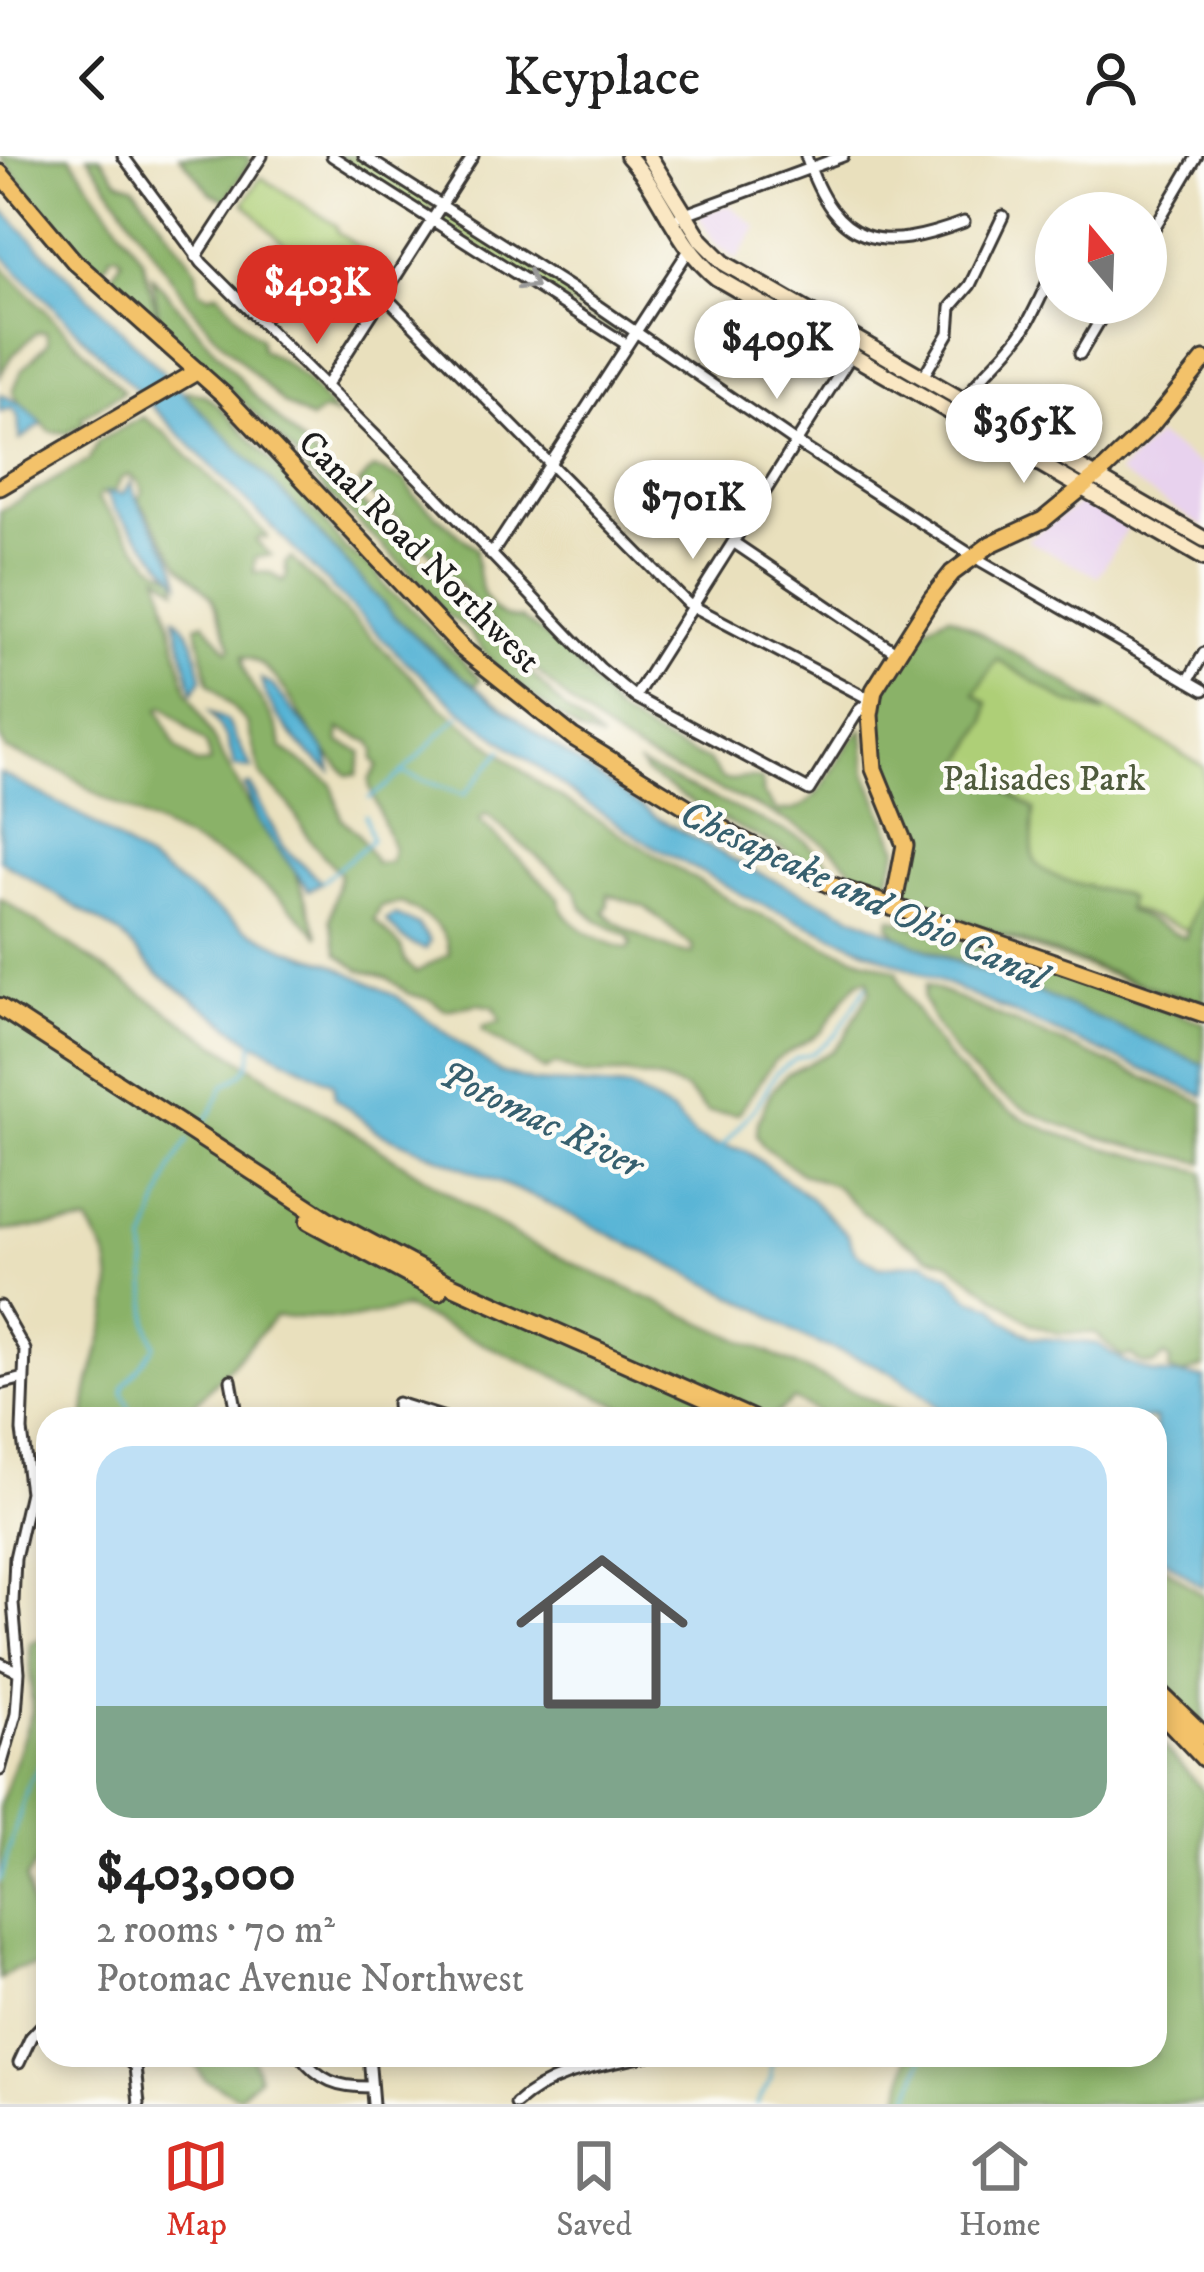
<!DOCTYPE html>
<html lang="en">
<head>
<meta charset="utf-8">
<style>
  :root { --surface:#fff; --page:#f6f6f6; --text:#222; --muted:#767676; --line:#e0e0e0; --accent:#d93025 }
  body { margin:0; font-family:"IM FELL DW Pica",serif; background:var(--page); color:var(--text); height:100vh; display:flex; flex-direction:column; font-size:45px; white-space:nowrap }
  * { box-sizing:border-box; margin:0 }
  p { font-size:39px; color:var(--muted) }
  .icon { flex:none; width:66px; height:66px; fill:none; stroke:currentColor; stroke-width:2; stroke-linecap:round; stroke-linejoin:round }
  .map { position:relative; flex:1; overflow:hidden }
  .side { position:absolute; left:36px; top:1251px; width:1131px; height:660px; display:flex; flex-direction:column; background:var(--surface); border-radius:36px; box-shadow:0 6px 18px #0003 }
  .side>* { flex:none }
  .needle { width:78px; rotate:341deg }
  .fabs { position:absolute; left:1035px; top:36px; display:grid; gap:24px }
  .fabs a { display:grid; place-items:center; width:132px; height:132px; border-radius:50%; background:var(--surface); box-shadow:0 6px 18px #0003; font-size:60px }
  .price { position:absolute; translate:-50% -102px; padding:0 27px; border-radius:42px; background:#fff; color:#222; font-size:39px; line-height:78px; filter:drop-shadow(0 3px 6px #0008) }
  .price::after { content:''; position:absolute; left:50%; top:72px; width:36px; height:27px; margin-left:-18px; background:inherit; clip-path:polygon(0 0,100% 0,50% 100%) }
  .price.on { background:var(--accent); color:#fff }
  ul { padding:0; list-style:none }
  li { display:grid; align-content:center; gap:24px; height:636px; padding:0 60px }
  li+li { border-top:3px solid var(--line) }
  li span { display:grid; place-items:center; height:372px; border-radius:36px; color:#555 }
  li>.icon { margin-inline-start:auto }
  span .icon { width:216px; height:216px; fill:#fffc; stroke-width:1 }
  li b { font-size:51px }
  header { display:flex; justify-content:space-between; align-items:center; height:156px; padding:0 60px; background:var(--surface); font-size:54px; font-weight:600 }
  .dock { display:flex; justify-content:space-around; align-items:center; height:168px; border-top:3px solid var(--line); background:var(--surface); font-size:33px; color:var(--muted) }
  .dock a { display:grid; justify-items:center; gap:6px }
  .dock .on { color:var(--accent) }
  .map>svg:first-child { display:block }
  .built { fill:#e8d2ee }
  .green { fill:#aecf77; stroke:#65764a; stroke-width:3 }
  .forest { fill:#8ab268; stroke:#536742; stroke-width:3; fill-rule:evenodd }
  .water { fill:#57b4d5; stroke:#3a6878; stroke-width:3 }
  .lines { fill:none; stroke-linecap:round; stroke-linejoin:round }
  .stream { stroke:#57b4d5; stroke-width:3 }
  .minor-casing { stroke:#3b3934; stroke-width:15 }
  .secondary-casing { stroke:#3b3934; stroke-width:20 }
  .primary-casing { stroke:#3b3934; stroke-width:21 }
  .trunk-casing { stroke:#3b3934; stroke-width:21 }
  .motorway-casing { stroke:#3b3934; stroke-width:22 }
  .minor { stroke:#fff; stroke-width:9 }
  .secondary { stroke:#fae7c3; stroke-width:14 }
  .primary { stroke:#f3c26a; stroke-width:15 }
  .trunk { stroke:#f3c26a; stroke-width:15 }
  .motorway { stroke:#f3c26a; stroke-width:16 }
  .oneway { stroke:#999 }
  .labels { text-anchor:middle; dominant-baseline:central; stroke-width:9; stroke-linejoin:round; paint-order:stroke }
  .street-label { font-size:36px; fill:#1c1c1c; stroke:#fdfcf7 }
  .park-label { font-size:36px; fill:#4f5b3c; stroke:#fdfcf7 }
  .water-label { font-size:39px; font-style:italic; fill:#37606f; stroke:#fdfcf7 }
</style>
</head>
<body>
<header><svg class="icon" aria-label="back" viewBox="0 0 24 24"><path d="M15 5l-7 7 7 7"/></svg>Keyplace<svg class="icon" aria-label="person" viewBox="0 0 24 24"><circle cx="12" cy="8" r="4"/><path d="M4 21q1-7 8-7t8 7"/></svg></header>
<div class="map">
<svg width="1204" height="1948" viewBox="0 0 1204 1948">
  <rect width="100%" height="100%" fill="#fdfcf7"/>
  <filter id="ink" filterUnits="userSpaceOnUse"><feTurbulence type="fractalNoise" baseFrequency=".00833" numOctaves="2"/><feDisplacementMap in="SourceGraphic" scale="24" xChannelSelector="R" yChannelSelector="G"/><feConvolveMatrix kernelMatrix="1 2 1 2 8 2 1 2 1" color-interpolation-filters="sRGB"/></filter>
  <filter id="wash" filterUnits="userSpaceOnUse"><feTurbulence type="fractalNoise" baseFrequency=".004" numOctaves="4" result="noise"/><feDisplacementMap in="SourceGraphic" scale="48" xChannelSelector="R" yChannelSelector="G"/><feGaussianBlur stdDeviation="2.7" result="paint"/><feColorMatrix in="noise" values="0 0 0 0 0 0 0 0 0 0 0 0 0 0 0 0 0 1.4 0 .05"/><feComposite in="paint" operator="in"/></filter>
  <g filter="url(#wash)">
    <rect width="100%" height="100%" fill="#e9e0bd"/>
    <path class="built" d="M729,49L757,71L737,103L715,87L698,59Z
      M1157,280L1204,312V371L1118,317Z
      M1079,348L1089,349L1128,371L1098,421L1027,384Z"/>
    <path class="green" d="M338,0H359L431,46L433,52L426,56Z
      M261,21L336,69L338,77L390,111L366,148L302,107L244,47Z
      M448,57L623,169L617,178L442,67Z
      M952,461L1204,611V780L999,706L1204,805V852L904,747C908,705 919,689 897,650Z"/>
    <path class="forest" d="M0,0H70L143,104L160,171L108,124L122,104L117,98L111,99L105,110L95,109L56,70Z
      M88,0H100L118,24L134,30L197,114L199,134L209,139L218,136C232,151 244,171 260,182L262,194C295,208 313,232 335,259L322,255L311,264L283,247L215,179L187,145Z
      M180,0H246L251,4L226,44L211,37Z
      M0,108L124,235L82,261L83,268L67,277L49,275C39,260 18,251 13,235L22,214L48,187L46,176H37L10,202L0,220Z
      M152,120L249,234L421,407L438,419L567,555L602,584L580,576L500,516L464,470L442,456L429,435L307,317L297,301L223,226L177,188L160,165Z
      M186,235L205,239L220,251L311,347L312,355L319,358L345,393L375,414L388,435L405,447L480,523L474,531L394,460L294,349L184,239Z
      M143,261L165,277L267,379V382L259,381L256,385L271,399L255,402L254,416L271,417L283,426L287,420L285,407L291,402L442,551L542,630L738,749L832,792L897,815C901,833 913,848 922,864C990,980 1084,985 1204,1016V1211L1182,1219L1169,1214L1170,1204L1165,1200L1154,1209L1141,1207L1131,1199L1122,1201L1095,1177H1057L1032,1168L949,1106L928,1100L862,1056L834,1029L802,1018L763,990L757,979L758,966L770,937L786,919L832,895L844,882L870,835L868,823L859,825L845,841L822,876L774,905L738,958L707,956L686,934L663,925L626,918L583,919L556,908L545,914L483,875V870L501,865L494,851L479,848L445,854L432,844L409,838L388,822L360,814L338,798L330,764L340,718L309,683L289,648L261,620L247,567L209,527L196,469L204,466L228,495L231,491L212,441L180,409L138,342L143,336L139,326L129,319L121,323L112,340L100,338L98,344L152,408L177,422V433L159,419L187,534L257,664L294,713L319,780L282,743L233,707L100,640L66,617L6,594L0,582V355L89,304L98,285ZM243,500C281,509 298,562 320,589C328,600 338,609 347,619H357L362,596L339,586V573L371,586L375,595L373,603L378,610L369,624L370,632L393,693L390,706L376,707L359,679L341,662L332,628L282,592C280,558 242,532 243,500ZM164,550L206,588L210,607L196,608L176,591L159,553ZM486,658L575,733L582,751L598,765L628,780L632,787L628,793C604,787 562,770 559,742L479,664ZM608,738L645,751L692,790L693,798C671,797 617,772 604,755L608,751ZM402,747C423,759 448,770 449,798L416,816L405,805L401,791L374,764L381,750Z
      M373,312L406,325L414,340L476,393C477,423 483,465 521,462L569,498L617,557L668,588L707,604L722,623C738,626 746,618 762,624V637L777,655C824,661 834,594 863,573L866,617L898,693L885,734L879,737C862,729 859,720 846,707C833,692 812,679 794,669C736,636 668,619 613,580C514,511 451,403 359,328Z
      M950,459L1072,531L1105,557L1067,546L997,503L975,538L988,547L986,565L963,607L1034,653C1034,668 1030,688 1034,702C1039,724 1102,733 1123,738L1129,743L1127,754L1185,782L1204,723V846L1165,836L903,743C906,725 915,706 914,688C912,664 890,642 883,619C867,563 890,480 950,459Z
      M640,609L804,684L847,724L713,659L645,617Z
      M0,742L213,886L522,1084L913,1263H829L793,1243L770,1263H649L405,1152L352,1163L275,1161L195,1248L191,1263H85C86,1211 118,1164 109,1110C107,1096 95,1080 88,1067L0,1075Z
      M891,762L1199,865L1204,867V909L1039,837L899,782L889,769Z
      M926,829L1204,947V1007C1089,979 972,964 923,842Z
      M1155,1404L1204,1440V1570L1155,1519Z
      M48,1480V1689L26,1723L37,1776L48,1787V1809L14,1813L0,1824V1649L32,1556L30,1487Z
      M1155,1581L1204,1635V1948H899L908,1899H1155Z
      M190,1899H251L259,1921L238,1940L204,1923Z"/>
    <path class="water" d="M0,51L294,349L394,460L442,505L547,585L659,663L754,715L949,803L1039,837L1204,909V940L756,746L646,686L582,644L458,552L397,497L0,97Z
      M0,238C16,246 29,251 42,268L20,284L18,260L12,252L0,256Z
      M131,326C140,364 173,388 180,426L114,353L106,336L123,338Z
      M175,461C195,475 197,499 202,523L193,536Z
      M261,523L272,529L326,596L331,615C305,598 267,554 261,523Z
      M210,556L227,565L252,613L235,611L227,583Z
      M0,617L81,659L244,772L289,794L330,807L396,840L499,916L534,926L630,932L673,957L696,981L715,989L745,994L809,1041L847,1078L855,1096L880,1111L924,1106L950,1120L970,1143L994,1150L1004,1164L1032,1181L1098,1188L1124,1206L1154,1217L1204,1222V1432L1155,1396V1263H949C935,1247 900,1219 880,1211C842,1194 798,1186 767,1157L539,1043L378,976L335,942L333,927L253,886L158,818L120,778L0,704Z
      M250,629L283,691L322,726L309,734L258,666L245,630Z
      M395,759L418,769L430,785L426,793C407,788 398,779 386,764Z"/>
    <g class="lines">
      <path class="stream" d="M403,617L464,639L502,594
        M369,642C400,624 431,585 459,560
        M322,726L372,684L365,659
        M198,972L212,956L224,929C248,917 251,911 253,886
        M720,993L757,949L776,917L797,902L813,897L836,879L867,829
        M134,1263L123,1237L124,1230L155,1190L148,1167L145,1087L172,1011L188,984
        M0,1725L29,1626L48,1596
        M757,1948L771,1923V1907L781,1899
        M907,1948L924,1899"/>
    </g>
  </g>
  <g filter="url(#ink)">
    <g class="lines">
      <defs>
        <path id="minor" d="M123,0L202,107L436,340L600,512L635,541L809,634L859,554L871,544L687,447L384,139
          M332,0L626,188
          M364,0L582,139L797,287L981,405L1204,534
          M806,0C836,91 880,98 964,66
          M1111,52L1120,57
          M680,60L843,0
          M1146,86L1197,0
          M196,101L262,0
          M1080,198L1110,147
          M923,221L949,177L951,151L970,129L1003,60
          M325,231L473,0
          M964,245C977,222 1003,203 1020,179C1035,158 1043,133 1056,110
          M733,386L897,497
          M491,399L691,91
          M1188,525L1204,497
          M635,541L854,195
          M0,1150L25,1194L22,1275L30,1336L15,1402L13,1447L19,1516L16,1558L0,1614
          M231,1224L238,1263
          M0,1228L24,1222
          M398,1263L397,1247L448,1263
          M0,1507L19,1516
          M123,1899L135,1911L139,1948
          M300,1899C320,1925 337,1931 369,1931
          M369,1899L373,1948
          M562,1899L568,1918
          M19,1907L31,1881L48,1863
          M516,1948C552,1915 603,1910 649,1899"/>
        <path id="secondary" d="M628,0C663,38 676,89 717,122L1204,402
          M649,0L701,84L724,107L1204,383"/>
        <path id="primary" d="M0,331L198,215
          M893,752L905,689L874,613L870,559L874,534L932,442L952,417L991,388L1043,364L1106,312L1152,268L1204,204"/>
        <path id="trunk" d="M0,17L74,105L224,239L463,493L573,581L734,680L828,728L1204,858"/>
        <path id="motorway" d="M0,851L331,1066L444,1126L752,1263
          M309,1065L439,1135
          M1155,1533L1204,1580
          M1155,1550L1204,1602"/>
      </defs>
      <use href="#minor" class="minor-casing"/>
      <use href="#secondary" class="secondary-casing"/>
      <use href="#primary" class="primary-casing"/>
      <use href="#trunk" class="trunk-casing"/>
      <use href="#motorway" class="motorway-casing"/>
      <use href="#minor" class="minor"/>
      <use href="#secondary" class="secondary"/>
      <use href="#primary" class="primary"/>
      <use href="#trunk" class="trunk"/>
      <use href="#motorway" class="motorway"/>
    </g>
    <defs><path id="oneway-chevron" d="M-2-3.5L2.5 0L-2 3.5" fill="none" stroke-width="1.6" stroke-linecap="round" stroke-linejoin="round" transform="scale(3)"/></defs>
    <use class="oneway" href="#oneway-chevron" transform="translate(529 126) rotate(32)"/>
  </g>
  <g class="labels">
    <g class="street-label">
      <text transform="translate(419 396) rotate(45)">Canal Road Northwest</text>
    </g>
    <g class="park-label">
      <text x="1044" y="623">Palisades Park</text>
    </g>
    <g class="water-label">
      <text transform="translate(863 740) rotate(25)">Chesapeake and Ohio Canal</text>
      <text transform="translate(541 964) rotate(26)">Potomac River</text>
    </g>
  </g>
</svg>
<div class="fabs">
<a><svg class="needle" viewBox="-14 -14 28 28"><path d="M0-13l5 13h-10z" fill="#e53935"/><path d="M0 13l5-13h-10z" fill="#767676"/></svg></a>
</div>
<b class="price on" style="left:317px;top:191px">$403K</b>
<b class="price" style="left:777px;top:246px">$409K</b>
<b class="price" style="left:1024px;top:330px">$365K</b>
<b class="price" style="left:693px;top:406px">$701K</b>
<section class="side">
<ul>
<li><span style="background:linear-gradient(#bfe0f5 70%,#7fa58c 0)"><svg class="icon" aria-label="home" viewBox="0 0 24 24"><path d="M3 11l9-7 9 7M6 9v11h12V9"/></svg></span><div><b>$403,000</b><p>2 rooms · 70 m²</p><p>Potomac Avenue Northwest</p></div></li>
</ul>
</section>
</div>
<nav class="dock">
<a class="on"><svg class="icon" aria-label="map" viewBox="0 0 24 24"><path d="M3 6l6-2 6 2 6-2v14l-6 2-6-2-6 2zM9 4v14M15 6v14"/></svg>Map</a>
<a><svg class="icon" aria-label="saved" viewBox="0 0 24 24"><path d="M7 4h10v16l-5-4-5 4z"/></svg>Saved</a>
<a><svg class="icon" aria-label="home" viewBox="0 0 24 24"><path d="M3 11l9-7 9 7M6 9v11h12V9"/></svg>Home</a>
</nav>
</body>
</html>
